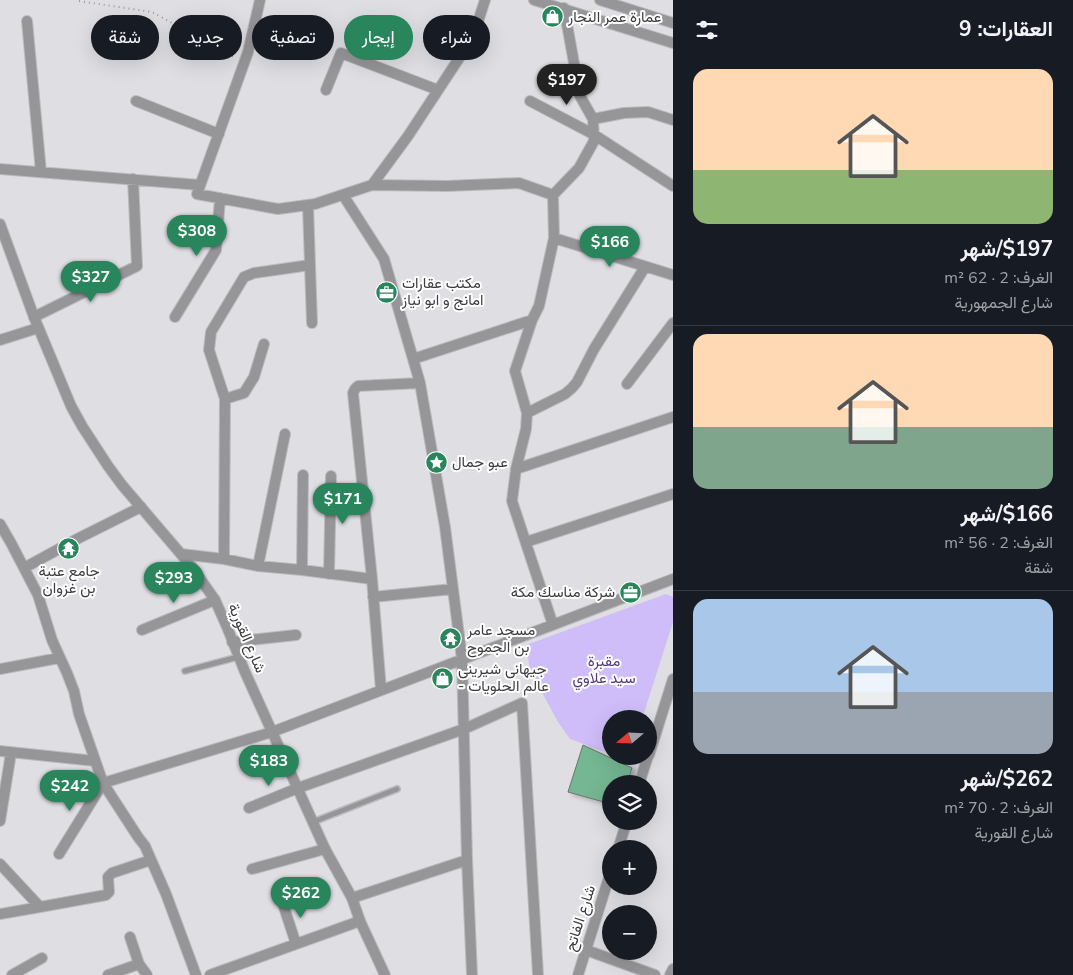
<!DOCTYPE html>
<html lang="ar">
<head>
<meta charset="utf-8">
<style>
  :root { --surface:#171b24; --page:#20242c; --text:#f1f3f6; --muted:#9ea1a6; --line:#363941; --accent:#29855b }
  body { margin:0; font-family:"Nunito Sans",Vazirmatn,sans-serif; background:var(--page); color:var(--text); direction:rtl; height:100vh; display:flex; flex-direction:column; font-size:19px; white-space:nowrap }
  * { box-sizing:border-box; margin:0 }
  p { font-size:16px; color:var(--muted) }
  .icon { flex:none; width:28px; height:28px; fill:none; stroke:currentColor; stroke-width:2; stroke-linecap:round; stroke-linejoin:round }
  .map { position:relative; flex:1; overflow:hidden; direction:ltr }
  .details { display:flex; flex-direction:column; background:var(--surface); width:400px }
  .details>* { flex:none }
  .hud { position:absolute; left:15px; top:15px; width:475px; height:45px; direction:rtl; display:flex; gap:10px }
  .needle { width:32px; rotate:251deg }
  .tools { position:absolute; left:602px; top:710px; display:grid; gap:10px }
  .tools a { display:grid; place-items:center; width:55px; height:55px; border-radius:50%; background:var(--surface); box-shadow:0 5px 20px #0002; font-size:25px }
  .price { position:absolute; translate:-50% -42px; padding:0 11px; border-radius:18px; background:var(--accent); color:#fff; font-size:16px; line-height:32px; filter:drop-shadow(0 1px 2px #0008) }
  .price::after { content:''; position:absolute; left:50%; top:30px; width:15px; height:11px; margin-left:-8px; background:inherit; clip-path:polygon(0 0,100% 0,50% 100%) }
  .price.active { background:#222; color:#fff }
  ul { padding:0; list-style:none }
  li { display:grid; align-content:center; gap:10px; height:265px; padding:0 20px }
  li+li { border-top:1px solid var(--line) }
  li span { display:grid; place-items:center; height:155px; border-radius:15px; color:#555 }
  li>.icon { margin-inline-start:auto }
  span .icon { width:90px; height:90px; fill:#fffc; stroke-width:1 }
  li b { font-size:21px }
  h2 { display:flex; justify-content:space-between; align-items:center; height:60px; padding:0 20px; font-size:21px }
  .pill { padding:0 18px; border-radius:22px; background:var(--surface); box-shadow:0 5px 20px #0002; font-size:18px; line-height:45px }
  .pill.active { background:var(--accent); color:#fff }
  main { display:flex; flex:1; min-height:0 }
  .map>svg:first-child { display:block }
  .green { fill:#cfbdf9 }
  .building { fill:#75b793; stroke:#6e7370; filter:url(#shadow) }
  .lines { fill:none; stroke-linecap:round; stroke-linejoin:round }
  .service-casing { stroke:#bbbabe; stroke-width:8 }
  .minor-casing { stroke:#bbbabe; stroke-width:12 }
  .tertiary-casing { stroke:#bbbabe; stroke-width:12 }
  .path { stroke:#9a999d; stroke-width:2; stroke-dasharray:1 4; stroke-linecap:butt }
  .service { stroke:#969598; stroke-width:5 }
  .minor { stroke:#969598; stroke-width:10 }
  .tertiary { stroke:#969598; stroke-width:10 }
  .labels { text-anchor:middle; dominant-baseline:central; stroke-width:4; stroke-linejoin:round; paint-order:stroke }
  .poi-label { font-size:15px; fill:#3c3b3d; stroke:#fff; text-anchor:start }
  .street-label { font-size:15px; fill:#3c3b3d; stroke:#fff }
  .park-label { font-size:15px; fill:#52387e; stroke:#fff }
</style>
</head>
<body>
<main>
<section class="details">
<h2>العقارات: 9<svg class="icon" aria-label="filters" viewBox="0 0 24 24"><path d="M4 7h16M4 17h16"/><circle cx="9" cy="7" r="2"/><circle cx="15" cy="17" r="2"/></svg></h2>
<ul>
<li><span style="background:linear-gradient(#ffd9b3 65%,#8fb573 0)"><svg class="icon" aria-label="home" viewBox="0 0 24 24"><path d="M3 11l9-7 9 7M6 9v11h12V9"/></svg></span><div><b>$197/شهر</b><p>الغرف: 2 · 62 m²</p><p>شارع الجمهورية</p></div></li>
<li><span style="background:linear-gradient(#ffd9b3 60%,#7fa58c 0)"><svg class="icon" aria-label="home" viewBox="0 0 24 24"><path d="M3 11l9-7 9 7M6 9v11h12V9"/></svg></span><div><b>$166/شهر</b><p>الغرف: 2 · 56 m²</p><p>شقة</p></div></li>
<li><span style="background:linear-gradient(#a9c7e8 60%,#9aa5b1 0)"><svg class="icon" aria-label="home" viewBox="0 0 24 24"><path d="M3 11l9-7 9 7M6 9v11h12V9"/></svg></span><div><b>$262/شهر</b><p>الغرف: 2 · 70 m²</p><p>شارع القورية</p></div></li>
</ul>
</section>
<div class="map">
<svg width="673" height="975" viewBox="0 0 673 975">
  <defs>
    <filter id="shadow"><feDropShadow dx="4.5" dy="2.5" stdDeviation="2.5" flood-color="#0004"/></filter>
  </defs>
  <rect width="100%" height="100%" fill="#dfdee3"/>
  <path class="green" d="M666,594L673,597V622L642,719H611V754L570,739L558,722L530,670L526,645Z"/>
  <path class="building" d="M583,745L632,768L627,784H611V804L568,792Z"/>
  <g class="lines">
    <defs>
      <path id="service" d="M185,671L238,657
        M313,822L397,789"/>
      <path id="minor" d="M260,0L248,52L197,194L278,209L315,204L372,185L447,186L519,183L553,195L579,168L594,141L593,119L580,96L564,8
        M27,21L41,172
        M326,90L341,53L438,90
        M136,101L219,134
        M530,101L593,134L673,186
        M593,119L624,113L648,112L673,120
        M0,169L200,185
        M372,185L408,136L473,37L485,0
        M343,195L384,259L420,383L445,527L462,659L467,860L472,975
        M554,238L673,275
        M310,265L312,323
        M34,317L137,266L133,179
        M175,317L216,250L220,198
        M0,340L38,328
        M413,359L532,320
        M627,384L673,323
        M225,399L244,393L254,377L264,344
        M527,413L565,394L572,388L577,382L594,349L645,267
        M516,469L673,417
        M0,524L11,543L38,595L52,640L67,673L74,691L79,714L103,783L138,837L145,846L166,894L196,975
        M526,542L673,494
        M181,554L224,559L258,566L302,570L372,579
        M224,559L225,399L209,350L211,332L244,277L254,273L310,265L308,205
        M258,566L285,434
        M24,568L79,538L141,507
        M302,570L303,475
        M329,574L331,476
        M373,597L453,589
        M553,625L512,501L516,469L526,429L527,413L515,371L532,320L539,306L554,238L553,195
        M142,630L215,600
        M232,642L296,635
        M0,669L59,658
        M381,690L372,579L353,393L355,389L358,386L420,383
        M0,751L95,761
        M249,808L298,788L464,729L522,703L538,975
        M0,821L11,753
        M59,854L103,783L272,732L673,579
        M0,864L40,907L0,914
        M252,869L325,849
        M352,898L467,860
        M282,901L296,944
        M40,907L106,895L109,892L108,877L112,873L151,860
        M130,937L139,964L147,975
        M586,950L655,975
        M12,975L42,958
        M108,975L139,964
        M210,975L360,921
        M670,975L673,969"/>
      <path id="tertiary" d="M534,0L673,43
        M600,0L673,23
        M0,224L34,317L71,406L82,426L108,466L122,485L192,567L215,600L227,627L245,672L325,849L352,898L360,921L385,975
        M649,755L673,679
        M639,784L648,756
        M618,849L627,821
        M578,975L611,871"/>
    </defs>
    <use href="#service" class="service-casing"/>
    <use href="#minor" class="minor-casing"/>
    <use href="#tertiary" class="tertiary-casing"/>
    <path class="path" d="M79,1L152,12L236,58"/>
    <use href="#service" class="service"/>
    <use href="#minor" class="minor"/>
    <use href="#tertiary" class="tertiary"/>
  </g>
  <defs>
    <symbol id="shop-disc" viewBox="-11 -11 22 22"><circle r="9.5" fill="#29855b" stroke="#fff"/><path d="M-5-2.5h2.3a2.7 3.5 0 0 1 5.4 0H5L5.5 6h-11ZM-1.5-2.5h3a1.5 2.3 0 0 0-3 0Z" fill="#fff"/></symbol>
    <symbol id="office-disc" viewBox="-11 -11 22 22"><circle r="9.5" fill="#29855b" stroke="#fff"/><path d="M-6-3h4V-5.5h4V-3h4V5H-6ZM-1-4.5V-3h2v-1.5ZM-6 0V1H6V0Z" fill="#fff"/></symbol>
    <symbol id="sight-disc" viewBox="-11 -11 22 22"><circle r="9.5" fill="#29855b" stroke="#fff"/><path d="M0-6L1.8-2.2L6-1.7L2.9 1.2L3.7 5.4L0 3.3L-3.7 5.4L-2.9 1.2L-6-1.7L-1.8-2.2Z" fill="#fff"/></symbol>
    <symbol id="temple-disc" viewBox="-11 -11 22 22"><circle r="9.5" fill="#29855b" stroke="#fff"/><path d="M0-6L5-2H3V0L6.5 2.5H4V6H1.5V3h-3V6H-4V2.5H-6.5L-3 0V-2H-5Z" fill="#fff"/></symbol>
  </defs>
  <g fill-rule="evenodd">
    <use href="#shop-disc" x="540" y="4" width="25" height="25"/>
    <use href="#office-disc" x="374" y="280" width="25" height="25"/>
    <use href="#sight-disc" x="424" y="450" width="25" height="25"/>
    <use href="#temple-disc" x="56" y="536" width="25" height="25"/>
    <use href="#office-disc" x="618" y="580" width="25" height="25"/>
    <use href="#temple-disc" x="438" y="626" width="25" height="25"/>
    <use href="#shop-disc" x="430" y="666" width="25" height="25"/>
  </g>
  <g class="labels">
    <g class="poi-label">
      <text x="568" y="17">عمارة عمر النجار</text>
      <text x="402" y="283">مكتب عقارات<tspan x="402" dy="17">امانج و ابو نياز</tspan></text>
      <text x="452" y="462">عبو جمال</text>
      <text x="69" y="571" text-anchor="middle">جامع عتبة<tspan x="69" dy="17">بن غزوان</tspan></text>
      <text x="615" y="592" text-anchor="end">شركة مناسك مكة</text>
      <text x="467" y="630">مسجد عامر<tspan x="467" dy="17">بن الجموح</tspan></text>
      <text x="458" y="669">جیهانی شیرینی<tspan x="458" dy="17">- عالم الحلويات</tspan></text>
    </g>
    <g class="street-label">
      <text transform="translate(247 638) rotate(67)">شارع القورية</text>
      <text transform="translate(580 918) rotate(-72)">شارع الفاتح</text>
    </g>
    <g class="park-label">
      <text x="604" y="661">مقبرة<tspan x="604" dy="17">سيد علاوي</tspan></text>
    </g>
  </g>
</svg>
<div class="tools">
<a><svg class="needle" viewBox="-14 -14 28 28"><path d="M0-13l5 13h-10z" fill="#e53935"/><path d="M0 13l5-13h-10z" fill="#9ea1a6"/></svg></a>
<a><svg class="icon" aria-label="layers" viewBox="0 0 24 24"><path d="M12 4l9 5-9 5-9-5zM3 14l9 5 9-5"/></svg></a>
<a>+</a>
<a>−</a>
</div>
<b class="price active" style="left:567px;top:106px">$197</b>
<b class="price" style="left:197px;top:257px">$308</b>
<b class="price" style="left:610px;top:268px">$166</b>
<b class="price" style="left:91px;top:303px">$327</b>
<b class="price" style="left:343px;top:525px">$171</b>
<b class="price" style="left:174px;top:604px">$293</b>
<b class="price" style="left:269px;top:787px">$183</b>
<b class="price" style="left:70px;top:812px">$242</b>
<b class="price" style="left:301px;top:919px">$262</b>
<div class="hud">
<a class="pill">شراء</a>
<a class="pill active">إيجار</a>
<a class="pill">تصفية</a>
<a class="pill">جديد</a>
<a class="pill">شقة</a>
</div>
</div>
</main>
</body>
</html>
